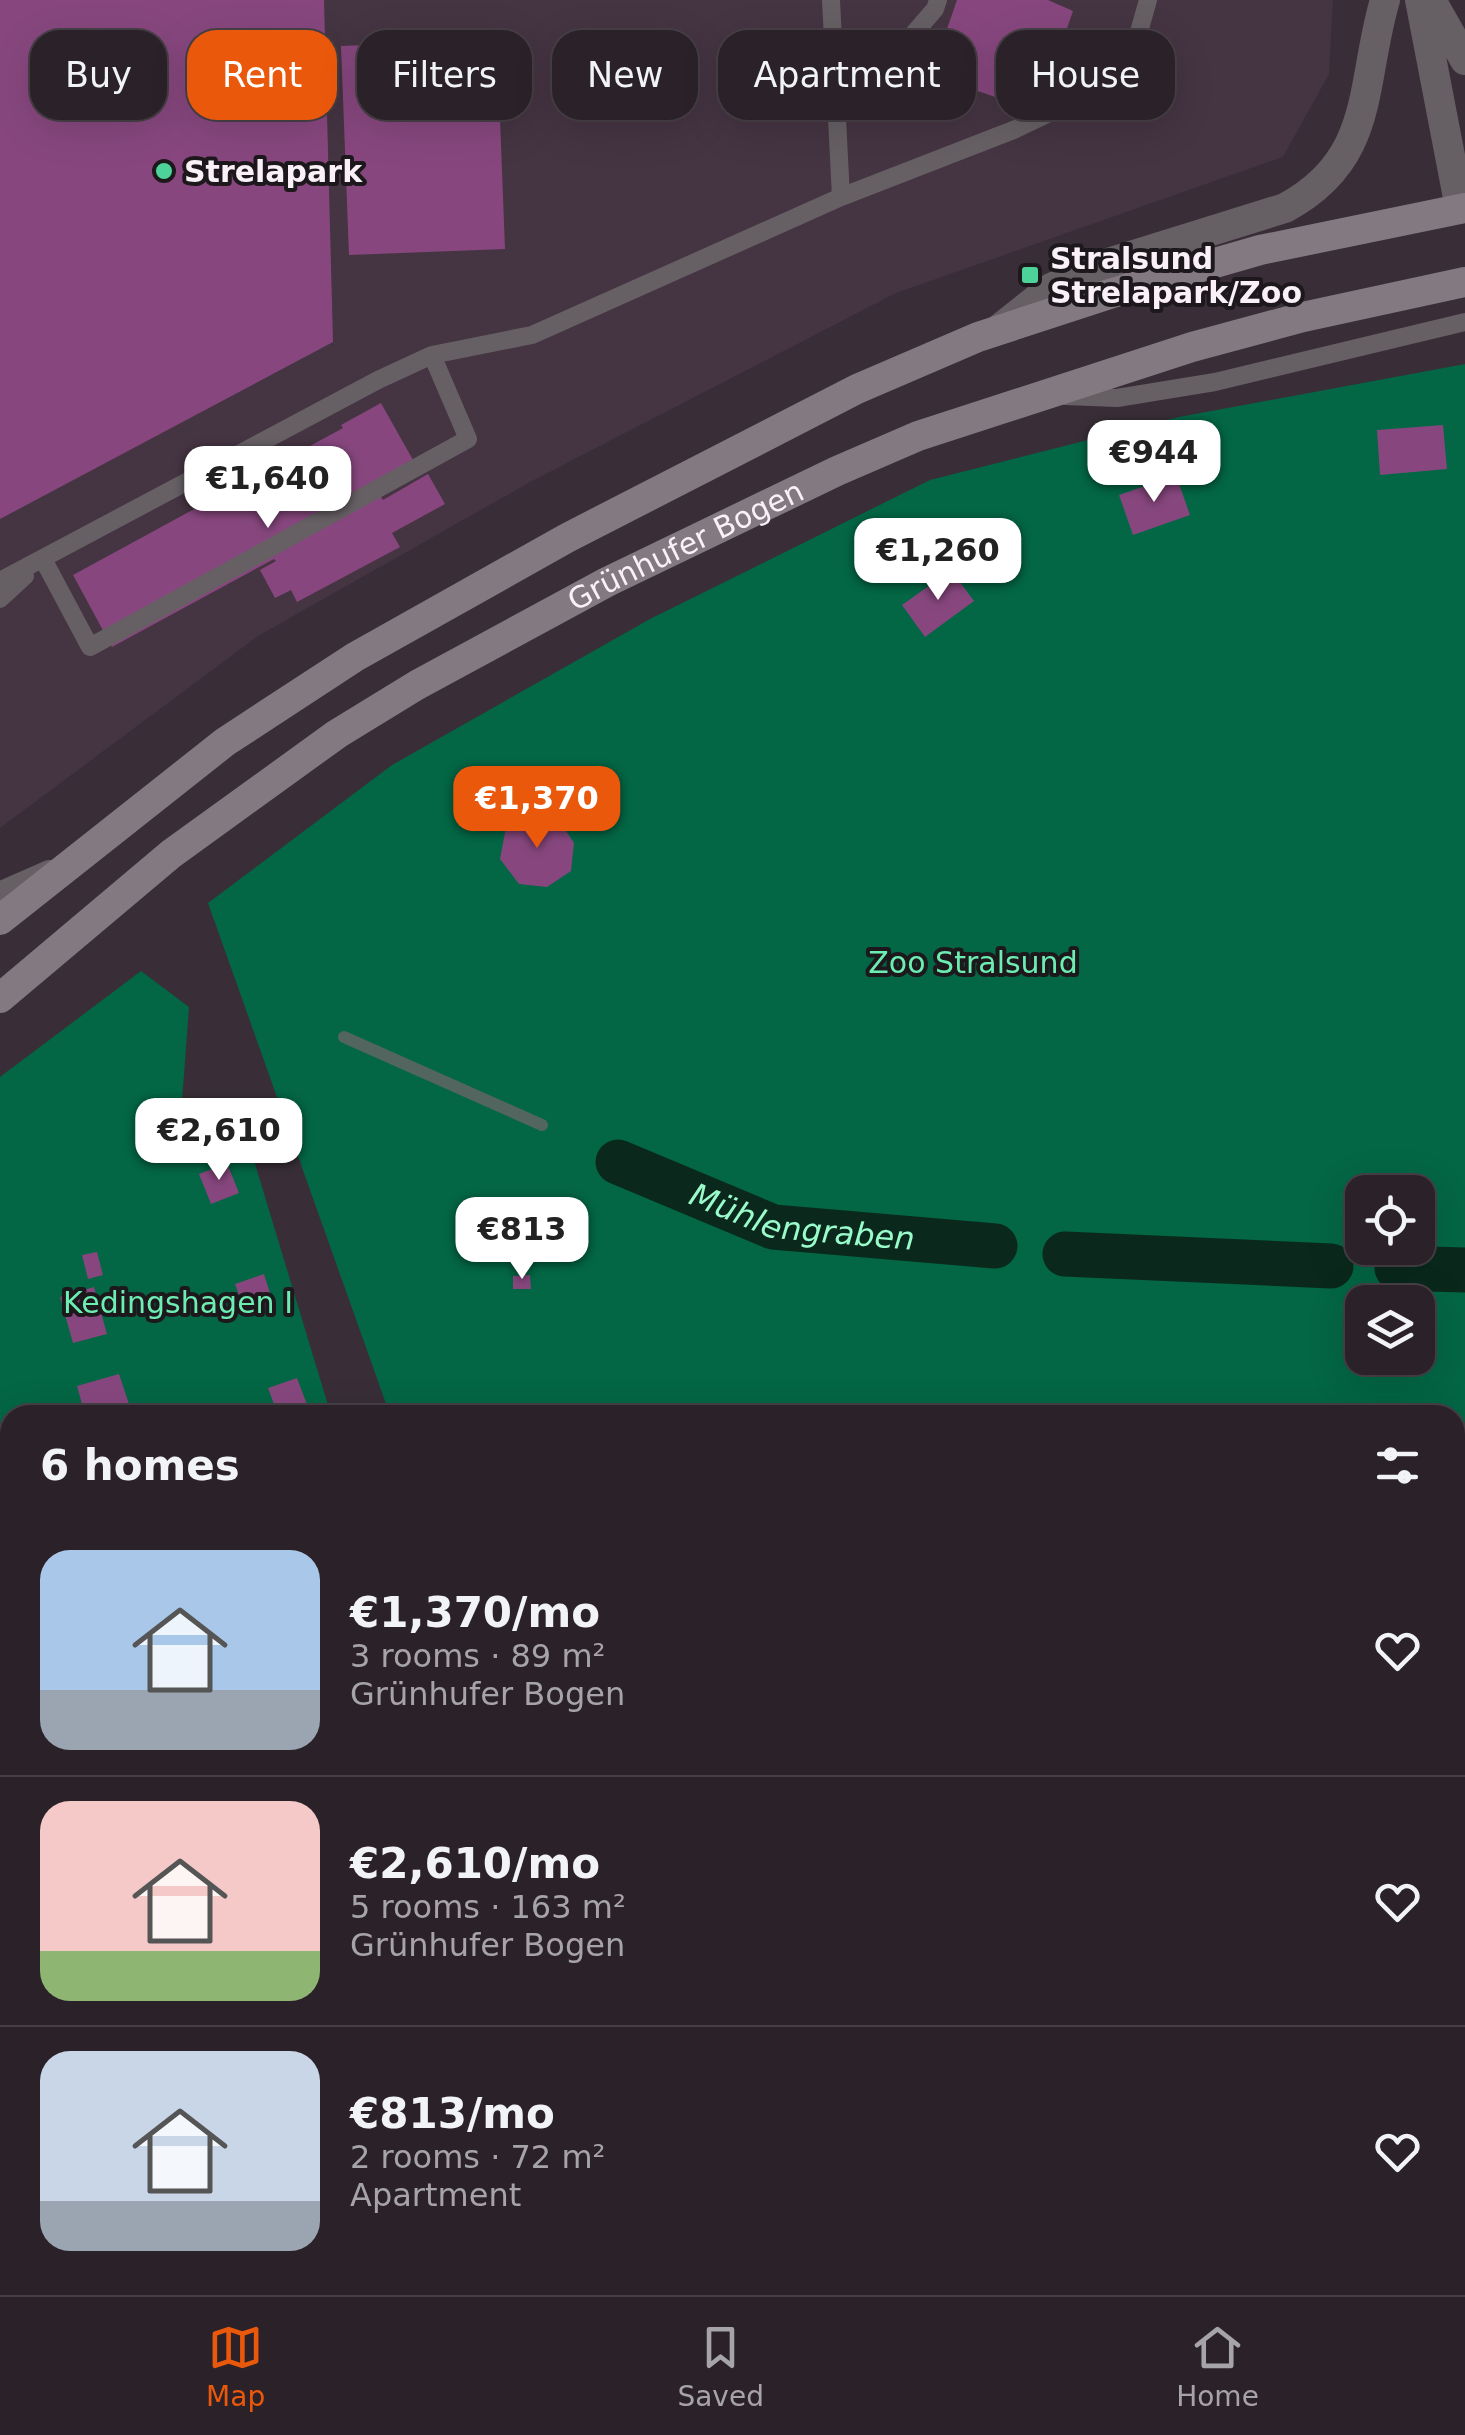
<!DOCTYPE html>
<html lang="en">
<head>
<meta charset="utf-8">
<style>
  :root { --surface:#2b2229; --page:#332a31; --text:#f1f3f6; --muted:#a6a4a8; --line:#473f46; --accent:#ea580c }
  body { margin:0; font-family:"DejaVu Sans",sans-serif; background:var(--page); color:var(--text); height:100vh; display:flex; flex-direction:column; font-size:38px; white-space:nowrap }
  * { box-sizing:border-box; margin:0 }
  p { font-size:32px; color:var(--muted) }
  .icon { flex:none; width:55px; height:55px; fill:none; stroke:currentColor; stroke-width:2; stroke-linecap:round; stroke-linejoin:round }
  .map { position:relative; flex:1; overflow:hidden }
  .panel { position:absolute; left:0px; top:1405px; width:1465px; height:890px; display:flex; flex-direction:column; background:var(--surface); border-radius:30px 30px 0 0; box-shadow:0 10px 40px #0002,0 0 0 2px var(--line) }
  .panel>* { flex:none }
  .guide { position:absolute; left:30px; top:30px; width:1405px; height:90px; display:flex; gap:20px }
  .buttons { position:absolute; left:1345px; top:1175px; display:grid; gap:20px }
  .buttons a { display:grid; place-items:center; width:90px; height:90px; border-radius:20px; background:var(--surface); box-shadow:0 10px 40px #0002,0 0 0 2px var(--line); font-size:50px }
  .price { position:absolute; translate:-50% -85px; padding:0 22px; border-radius:20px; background:#fff; color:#222; font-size:32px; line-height:65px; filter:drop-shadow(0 2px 5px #0008) }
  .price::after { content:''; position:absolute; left:50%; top:60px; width:30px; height:22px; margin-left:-15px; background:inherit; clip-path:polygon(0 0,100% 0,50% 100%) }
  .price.on { background:var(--accent); color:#fff }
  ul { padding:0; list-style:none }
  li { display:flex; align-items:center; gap:30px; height:250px; padding:0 40px }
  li+li { border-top:2px solid var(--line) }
  li span { display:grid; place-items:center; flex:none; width:280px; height:200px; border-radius:30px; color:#555 }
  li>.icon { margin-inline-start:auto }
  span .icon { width:120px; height:120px; fill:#fffc; stroke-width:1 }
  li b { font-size:42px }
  h2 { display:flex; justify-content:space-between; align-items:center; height:120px; padding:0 40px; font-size:42px }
  .tag { padding:0 35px; border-radius:30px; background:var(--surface); box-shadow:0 10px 40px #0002,0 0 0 2px var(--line); font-size:35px; line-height:90px }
  .tag.on { background:var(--accent); color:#fff }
  .dock { display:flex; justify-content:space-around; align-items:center; height:140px; border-top:2px solid var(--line); background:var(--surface); font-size:28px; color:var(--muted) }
  .dock a { display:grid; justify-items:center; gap:5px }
  .dock .on { color:var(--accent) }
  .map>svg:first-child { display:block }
  .built { fill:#453442 }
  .green { fill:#036644; fill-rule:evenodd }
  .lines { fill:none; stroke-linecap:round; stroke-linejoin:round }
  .stream { stroke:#52655e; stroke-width:12 }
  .canal { stroke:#0a291c; stroke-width:45 }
  .building { fill:#87477e }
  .service { stroke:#666065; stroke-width:18 }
  .minor { stroke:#666065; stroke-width:30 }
  .secondary { stroke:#837a81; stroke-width:30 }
  .poi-dot { fill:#4dd39a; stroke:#1d181c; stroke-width:4 }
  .labels { text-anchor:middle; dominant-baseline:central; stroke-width:8; stroke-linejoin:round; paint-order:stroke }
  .poi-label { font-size:30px; font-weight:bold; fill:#f9f1f7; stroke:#1d181c; text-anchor:start }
  .street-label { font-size:30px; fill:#f9f1f7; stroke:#1d181c }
  .park-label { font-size:30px; fill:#6ceeb3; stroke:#1d181c }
  .water-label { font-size:32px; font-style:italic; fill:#9afbcb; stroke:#1d181c }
</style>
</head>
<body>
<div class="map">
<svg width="1465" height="2295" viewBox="0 0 1465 2295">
  <rect width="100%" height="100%" fill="#392e37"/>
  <path class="built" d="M0,0H1333L1329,74L1283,157L896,293L532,481L258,636L0,828Z"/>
  <path class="green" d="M1465,364V2295H735L729,2285H1455V1415H390L208,903L392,765L650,619L930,480L1179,417ZM1362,1192H1418V1248H1362ZM1362,1302H1418V1358H1362Z
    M141,971L189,1007L181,1115L211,1108L223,1124L239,1111L331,1415H10V2285H600L603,2295H0V1077Z"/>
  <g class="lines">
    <path class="stream" d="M344,1037L542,1125"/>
    <g class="canal">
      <path id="s1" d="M618,1162L773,1227L995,1246"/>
      <path d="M1065,1254L1331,1266"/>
      <path d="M1397,1268L1465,1270"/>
    </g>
  </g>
  <path class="building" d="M0,0H324L333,342L0,519Z
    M957,0H1048L1073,11L1052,72L998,98L931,75Z
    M497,40L505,249L349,255L341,46Z
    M381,403L413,460L373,482L383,500L428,474L445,504L392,533L400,547L297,602L291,590L275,598L260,570L276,561L274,559L112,647L73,575L343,428L341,425Z
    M1443,425L1447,469L1380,475L1377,430Z
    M1176,475L1190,515L1133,535L1119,495Z
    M951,570L974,601L925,637L902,605Z
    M532,813L560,822L574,843L571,871L547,887L519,884L500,859L506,827Z
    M227,1163L239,1193L211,1204L199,1174Z
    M97,1252L103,1275L88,1279L82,1255Z
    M264,1274L274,1306L246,1315L235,1284Z
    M530,1275L531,1289H513V1276Z
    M94,1287L107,1334L73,1343L60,1297Z
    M119,1374L130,1407L102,1415H85L77,1386Z
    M297,1378L311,1415H278L268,1388Z
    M10,1441V1481L0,1484V1444Z
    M1458,1505H1465V1545L1455,1544Z
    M10,2146V2209L0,2213V2150Z
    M1455,2171L1465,2173V2234L1455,2232Z
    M196,2285H203L207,2295H171Z
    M536,2285H566L570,2295H540Z
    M1001,2285H1049L1047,2295H999Z"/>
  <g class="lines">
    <path class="service" d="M831,0L841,197
      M834,56L903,46L935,9L938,0
      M1065,396L1117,398L1215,382L1465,322
      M43,559L90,647L468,439L432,355
      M0,581L378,380L432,355L532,335L841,197L1016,129L1062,107L1124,58L1137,39L1148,0
      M0,599L25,576"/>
    <path class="minor" d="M1420,0L1460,208
      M1431,0L1465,60
      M998,330L1051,288L1108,263L1285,208C1376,159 1360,85 1385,0
      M0,897L50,875"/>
    <g class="secondary">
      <path d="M0,920L225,742L355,657L567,538L857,389L978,337L1128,288L1260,250L1465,208"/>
      <path id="s2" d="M0,998L171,854L337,734L417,685L607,582L837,471L918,436L1192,347L1303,317L1465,282"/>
    </g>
  </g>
  <g class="poi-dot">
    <circle cx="164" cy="171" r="10"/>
    <rect x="1020" y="265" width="20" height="20" rx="5"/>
  </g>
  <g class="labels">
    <g class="poi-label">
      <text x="184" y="171">Strelapark</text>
      <text x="1050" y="258">Stralsund<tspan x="1050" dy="34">Strelapark/Zoo</tspan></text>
    </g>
    <g class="street-label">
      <text stroke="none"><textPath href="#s2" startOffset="825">Grünhufer Bogen</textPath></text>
    </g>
    <g class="park-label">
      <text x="973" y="962">Zoo Stralsund</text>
      <text x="178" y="1302">Kedingshagen I</text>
    </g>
    <g class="water-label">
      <text stroke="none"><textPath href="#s1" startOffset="195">Mühlengraben</textPath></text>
    </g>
  </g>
</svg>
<div class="buttons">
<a><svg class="icon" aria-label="locate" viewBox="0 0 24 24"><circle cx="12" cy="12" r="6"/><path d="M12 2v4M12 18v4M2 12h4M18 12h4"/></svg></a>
<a><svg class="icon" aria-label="layers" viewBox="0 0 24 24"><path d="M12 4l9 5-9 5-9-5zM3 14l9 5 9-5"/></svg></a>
</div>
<b class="price" style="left:1154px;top:505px">€944</b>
<b class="price" style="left:268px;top:531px">€1,640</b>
<b class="price" style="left:938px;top:603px">€1,260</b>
<b class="price on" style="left:537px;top:851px">€1,370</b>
<b class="price" style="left:219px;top:1183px">€2,610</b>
<b class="price" style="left:522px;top:1282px">€813</b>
<div class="guide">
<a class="tag">Buy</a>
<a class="tag on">Rent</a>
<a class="tag">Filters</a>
<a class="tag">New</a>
<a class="tag">Apartment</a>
<a class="tag">House</a>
</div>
<section class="panel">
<h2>6 homes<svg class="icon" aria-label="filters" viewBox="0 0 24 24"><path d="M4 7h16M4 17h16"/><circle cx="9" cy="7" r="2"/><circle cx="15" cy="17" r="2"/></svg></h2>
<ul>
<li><span style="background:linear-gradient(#a9c7e8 70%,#9aa5b1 0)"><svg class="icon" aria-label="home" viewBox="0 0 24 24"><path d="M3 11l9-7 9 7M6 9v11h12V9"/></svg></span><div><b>€1,370/mo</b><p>3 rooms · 89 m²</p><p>Grünhufer Bogen</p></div><svg class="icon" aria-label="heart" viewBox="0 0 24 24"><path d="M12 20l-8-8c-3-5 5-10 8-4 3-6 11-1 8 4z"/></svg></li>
<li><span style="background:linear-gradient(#f6c9c9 75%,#8fb573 0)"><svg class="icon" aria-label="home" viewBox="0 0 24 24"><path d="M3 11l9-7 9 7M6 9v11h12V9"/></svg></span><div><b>€2,610/mo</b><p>5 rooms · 163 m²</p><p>Grünhufer Bogen</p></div><svg class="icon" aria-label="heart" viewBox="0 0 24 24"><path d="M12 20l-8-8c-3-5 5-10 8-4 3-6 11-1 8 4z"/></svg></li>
<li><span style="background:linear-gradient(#c9d6e8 75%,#9aa5b1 0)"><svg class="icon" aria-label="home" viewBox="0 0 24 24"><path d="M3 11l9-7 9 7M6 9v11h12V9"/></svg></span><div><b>€813/mo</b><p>2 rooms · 72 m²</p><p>Apartment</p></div><svg class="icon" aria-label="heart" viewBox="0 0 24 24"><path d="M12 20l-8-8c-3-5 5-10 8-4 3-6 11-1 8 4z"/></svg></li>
</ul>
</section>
</div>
<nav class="dock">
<a class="on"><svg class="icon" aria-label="map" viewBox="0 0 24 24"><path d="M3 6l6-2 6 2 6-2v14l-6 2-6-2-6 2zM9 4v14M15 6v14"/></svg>Map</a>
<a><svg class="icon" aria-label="saved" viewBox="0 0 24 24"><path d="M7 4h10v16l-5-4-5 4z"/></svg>Saved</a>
<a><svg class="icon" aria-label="home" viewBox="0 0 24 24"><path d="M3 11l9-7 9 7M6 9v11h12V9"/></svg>Home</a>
</nav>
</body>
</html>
